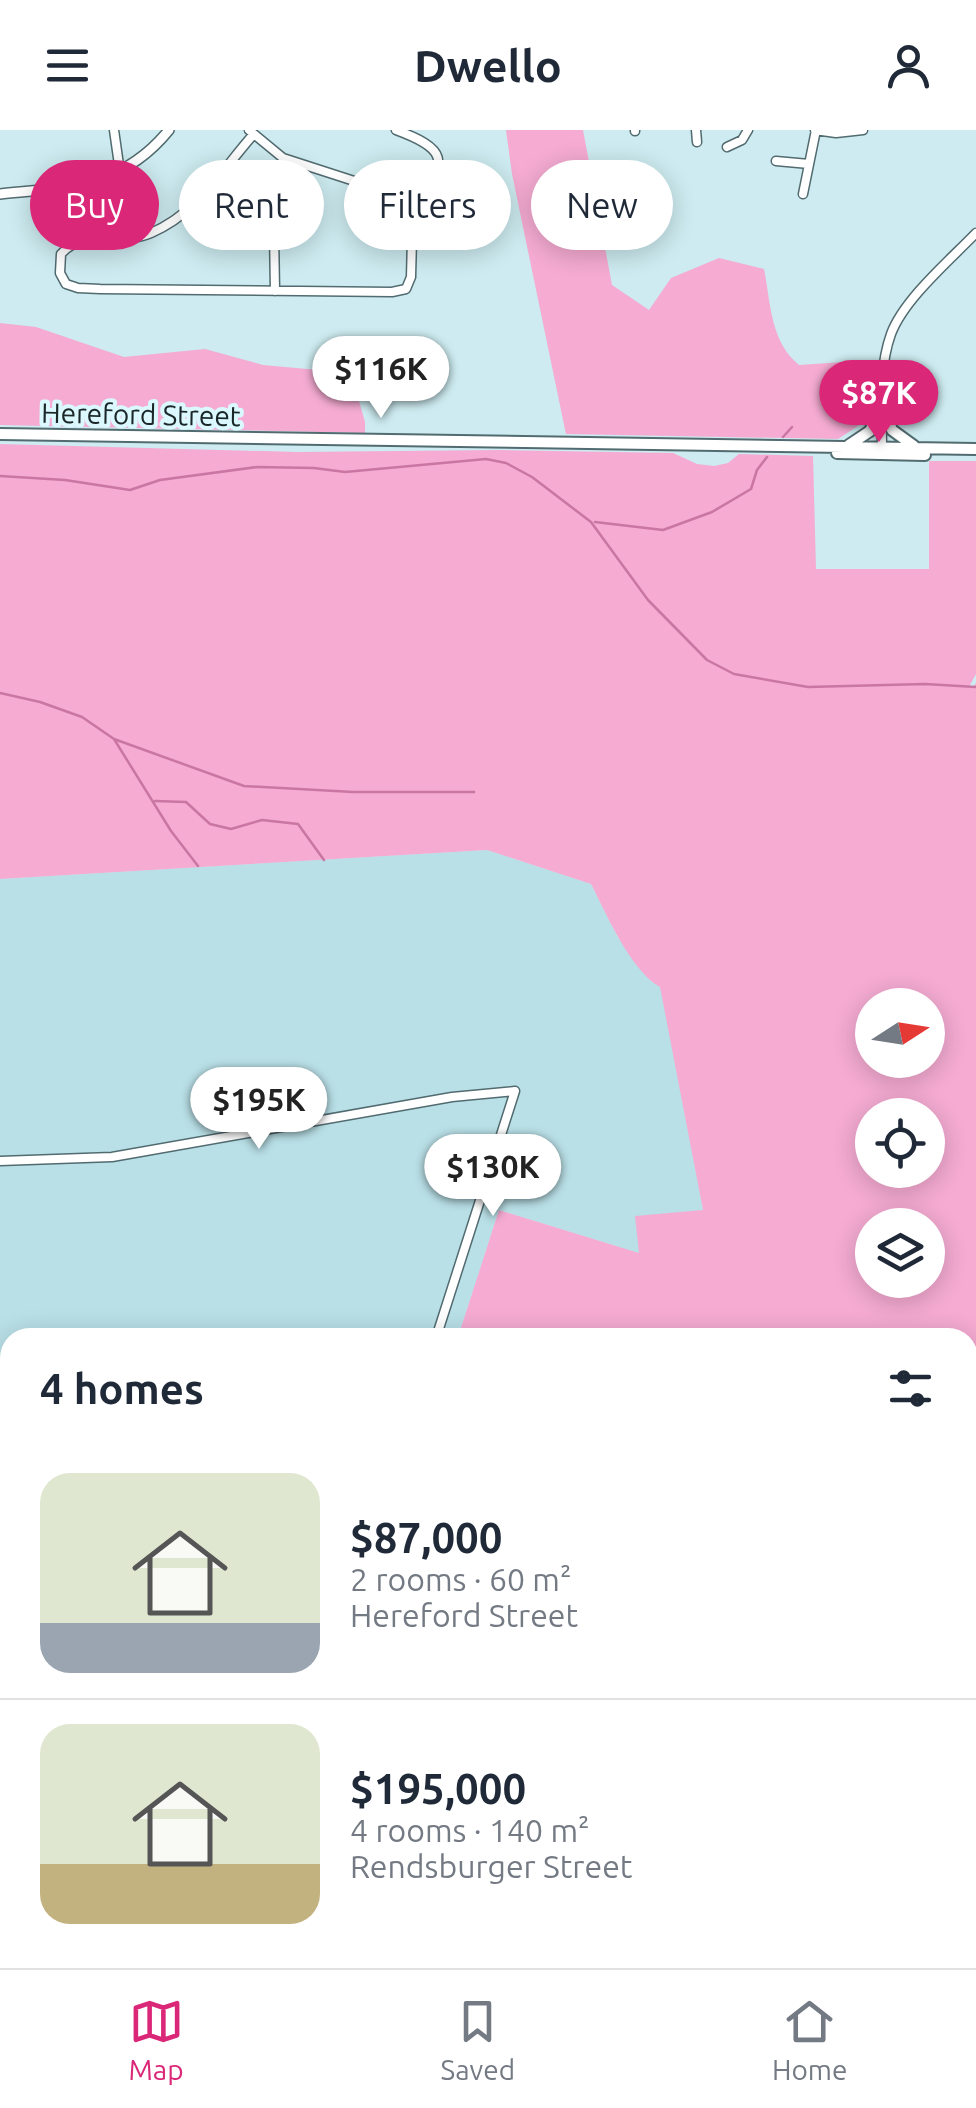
<!DOCTYPE html>
<html lang="en">
<head>
<meta charset="utf-8">
<style>
  :root { --surface:#fff; --page:#f6f6f7; --text:#1f2937; --muted:#747a83; --line:#e0e1e3; --accent:#db2777 }
  body { margin:0; font-family:Ubuntu,sans-serif; background:var(--page); color:var(--text); height:100vh; display:flex; flex-direction:column; font-size:38px; white-space:nowrap }
  * { box-sizing:border-box; margin:0 }
  p { font-size:32px; color:var(--muted) }
  .icon { flex:none; width:55px; height:55px; fill:none; stroke:currentColor; stroke-width:2; stroke-linecap:round; stroke-linejoin:round }
  .map { position:relative; flex:1; overflow:hidden }
  .side { position:absolute; left:0px; top:1198px; width:978px; height:642px; display:flex; flex-direction:column; background:var(--surface); border-radius:30px 30px 0 0; box-shadow:0 5px 25px #0003 }
  .side>* { flex:none }
  .guide { position:absolute; left:30px; top:30px; width:918px; height:90px; display:flex; gap:20px }
  .needle { width:65px; rotate:78deg }
  .buttons { position:absolute; left:855px; top:858px; display:grid; gap:20px }
  .buttons a { display:grid; place-items:center; width:90px; height:90px; border-radius:50%; background:var(--surface); box-shadow:0 5px 25px #0003; font-size:50px }
  .price { position:absolute; translate:-50% -85px; padding:0 22px; border-radius:35px; background:#fff; color:#222; font-size:32px; line-height:65px; filter:drop-shadow(0 2px 5px #0008) }
  .price::after { content:''; position:absolute; left:50%; top:60px; width:30px; height:22px; margin-left:-15px; background:inherit; clip-path:polygon(0 0,100% 0,50% 100%) }
  .price.selected { background:var(--accent); color:#fff }
  ul { padding:0; list-style:none }
  li { display:flex; align-items:center; gap:30px; height:250px; padding:0 40px }
  li+li { border-top:2px solid var(--line) }
  li span { display:grid; place-items:center; flex:none; width:280px; height:200px; border-radius:30px; color:#555 }
  li>.icon { margin-inline-start:auto }
  span .icon { width:120px; height:120px; fill:#fffc; stroke-width:1 }
  li b { font-size:42px }
  h2 { display:flex; justify-content:space-between; align-items:center; height:120px; padding:0 40px; font-size:42px }
  .tag { padding:0 35px; border-radius:45px; background:var(--surface); box-shadow:0 5px 25px #0003; font-size:35px; line-height:90px }
  .tag.selected { background:var(--accent); color:#fff }
  header { display:flex; justify-content:space-between; align-items:center; height:130px; padding:0 40px; background:var(--surface); font-size:45px; font-weight:700 }
  .menu { display:flex; justify-content:space-around; align-items:center; height:140px; border-top:2px solid var(--line); background:var(--surface); font-size:28px; color:var(--muted) }
  .menu a { display:grid; justify-items:center; gap:5px }
  .menu .selected { color:var(--accent) }
  .map>svg:first-child { display:block }
  .built { fill:#b9e0e7 }
  .green { fill:#f5abd2; fill-rule:evenodd }
  .lines { fill:none; stroke-linecap:round; stroke-linejoin:round }
  .stream { stroke:#c976a3; stroke-width:2.5 }
  .minor-casing { stroke:#516b70; stroke-width:11 }
  .tertiary-casing { stroke:#516b70; stroke-width:12 }
  .secondary-casing { stroke:#516b70; stroke-width:14 }
  .minor { stroke:#fff; stroke-width:8 }
  .tertiary { stroke:#fff; stroke-width:9 }
  .secondary { stroke:#fff; stroke-width:10 }
  .labels { text-anchor:middle; dominant-baseline:central; stroke-width:8; stroke-linejoin:round; paint-order:stroke }
  .street-label { font-size:28px; fill:#1b2628; stroke:#daf8fe }
</style>
</head>
<body>
<header><svg class="icon" aria-label="menu" viewBox="0 0 24 24"><path d="M4 6h16M4 12h16M4 18h16"/></svg>Dwello<svg class="icon" aria-label="person" viewBox="0 0 24 24"><circle cx="12" cy="8" r="4"/><path d="M4 21q1-7 8-7t8 7"/></svg></header>
<div class="map">
<svg width="976" height="1838" viewBox="0 0 976 1838">
  <rect width="100%" height="100%" fill="#cdebf0"/>
  <path class="built" d="M487,720L591,754L618,808L661,857L703,1080L639,1123L499,1080L458,1207L10,1208V1382L0,1383V749Z"/>
  <path class="green" d="M506,0H583L612,155L649,180L671,148L719,128L764,139C771,174 770,211 799,235L858,231L871,257L864,292L838,309L566,304L512,44Z
    M0,193L36,197L124,227L205,219L263,235L351,243L365,292V303L0,295Z
    M0,314L297,322L500,320L673,323L697,334L714,336L728,333L739,324L813,326L816,439H929V331H976V544L969,557H973L976,553V1838H0V1647L9,1632L0,1620V1383L10,1382V1830H968V1208L458,1207L499,1080L639,1123L635,1086L703,1080L660,857C630,840 607,785 591,754L487,720L0,749ZM872,875H928V930H872ZM872,985H928V1040H872ZM872,1095H928V1150H872Z"/>
  <g class="lines">
    <path class="stream" d="M783,307L792,297
      M0,346L65,350L130,360L160,350L257,337L314,338L345,342L486,329L506,333L532,347L591,392L648,470L707,530L734,544L808,557L925,554L976,557
      M595,392L663,400L712,382L751,359L757,340L767,327
      M0,563L40,572L82,587L114,609L244,656L353,662H474
      M114,609L171,701L198,736
      M155,671L186,672L210,694L231,699L262,690L298,694L324,730"/>
    <defs>
      <path id="minor" d="M114,0L120,42
        M249,0L283,28L413,70L411,147L406,159L392,162L100,159L78,158L66,154L60,143L61,124C83,98 122,116 151,103C198,83 221,41 253,5
        M396,0C445,18 452,31 413,70
        M696,0L697,12
        M815,0L836,3L863,0
        M635,1V0
        M727,17L742,10L748,0
        M776,31L809,34
        M214,56L274,101L275,161
        M803,64L816,0
        M882,321C882,283 878,240 891,204C904,169 950,130 976,103
        M0,1031L112,1027L452,967L515,961L436,1208
        M0,1327L10,1325"/>
      <path id="tertiary" d="M0,64C68,57 122,58 169,0"/>
      <path id="secondary" d="M883,276L892,300L914,316
        M0,304L976,319
        M849,315L870,301L882,272
        M837,323L925,325"/>
    </defs>
    <use href="#minor" class="minor-casing"/>
    <use href="#tertiary" class="tertiary-casing"/>
    <use href="#secondary" class="secondary-casing"/>
    <use href="#minor" class="minor"/>
    <use href="#tertiary" class="tertiary"/>
    <use href="#secondary" class="secondary"/>
  </g>
  <g class="labels">
    <g class="street-label">
      <text transform="translate(141 284) rotate(1)">Hereford Street</text>
    </g>
  </g>
</svg>
<div class="buttons">
<a><svg class="needle" viewBox="-14 -14 28 28"><path d="M0-13l5 13h-10z" fill="#e53935"/><path d="M0 13l5-13h-10z" fill="#747a83"/></svg></a>
<a><svg class="icon" aria-label="locate" viewBox="0 0 24 24"><circle cx="12" cy="12" r="6"/><path d="M12 2v4M12 18v4M2 12h4M18 12h4"/></svg></a>
<a><svg class="icon" aria-label="layers" viewBox="0 0 24 24"><path d="M12 4l9 5-9 5-9-5zM3 14l9 5 9-5"/></svg></a>
</div>
<b class="price" style="left:381px;top:291px">$116K</b>
<b class="price selected" style="left:879px;top:315px">$87K</b>
<b class="price" style="left:259px;top:1022px">$195K</b>
<b class="price" style="left:493px;top:1089px">$130K</b>
<div class="guide">
<a class="tag selected">Buy</a>
<a class="tag">Rent</a>
<a class="tag">Filters</a>
<a class="tag">New</a>
</div>
<section class="side">
<h2>4 homes<svg class="icon" aria-label="filters" viewBox="0 0 24 24"><path d="M4 7h16M4 17h16"/><circle cx="9" cy="7" r="2"/><circle cx="15" cy="17" r="2"/></svg></h2>
<ul>
<li><span style="background:linear-gradient(#dfe7d0 75%,#9aa5b1 0)"><svg class="icon" aria-label="home" viewBox="0 0 24 24"><path d="M3 11l9-7 9 7M6 9v11h12V9"/></svg></span><div><b>$87,000</b><p>2 rooms · 60 m²</p><p>Hereford Street</p></div></li>
<li><span style="background:linear-gradient(#dfe7d0 70%,#c2b280 0)"><svg class="icon" aria-label="home" viewBox="0 0 24 24"><path d="M3 11l9-7 9 7M6 9v11h12V9"/></svg></span><div><b>$195,000</b><p>4 rooms · 140 m²</p><p>Rendsburger Street</p></div></li>
</ul>
</section>
</div>
<nav class="menu">
<a class="selected"><svg class="icon" aria-label="map" viewBox="0 0 24 24"><path d="M3 6l6-2 6 2 6-2v14l-6 2-6-2-6 2zM9 4v14M15 6v14"/></svg>Map</a>
<a><svg class="icon" aria-label="saved" viewBox="0 0 24 24"><path d="M7 4h10v16l-5-4-5 4z"/></svg>Saved</a>
<a><svg class="icon" aria-label="home" viewBox="0 0 24 24"><path d="M3 11l9-7 9 7M6 9v11h12V9"/></svg>Home</a>
</nav>
</body>
</html>
